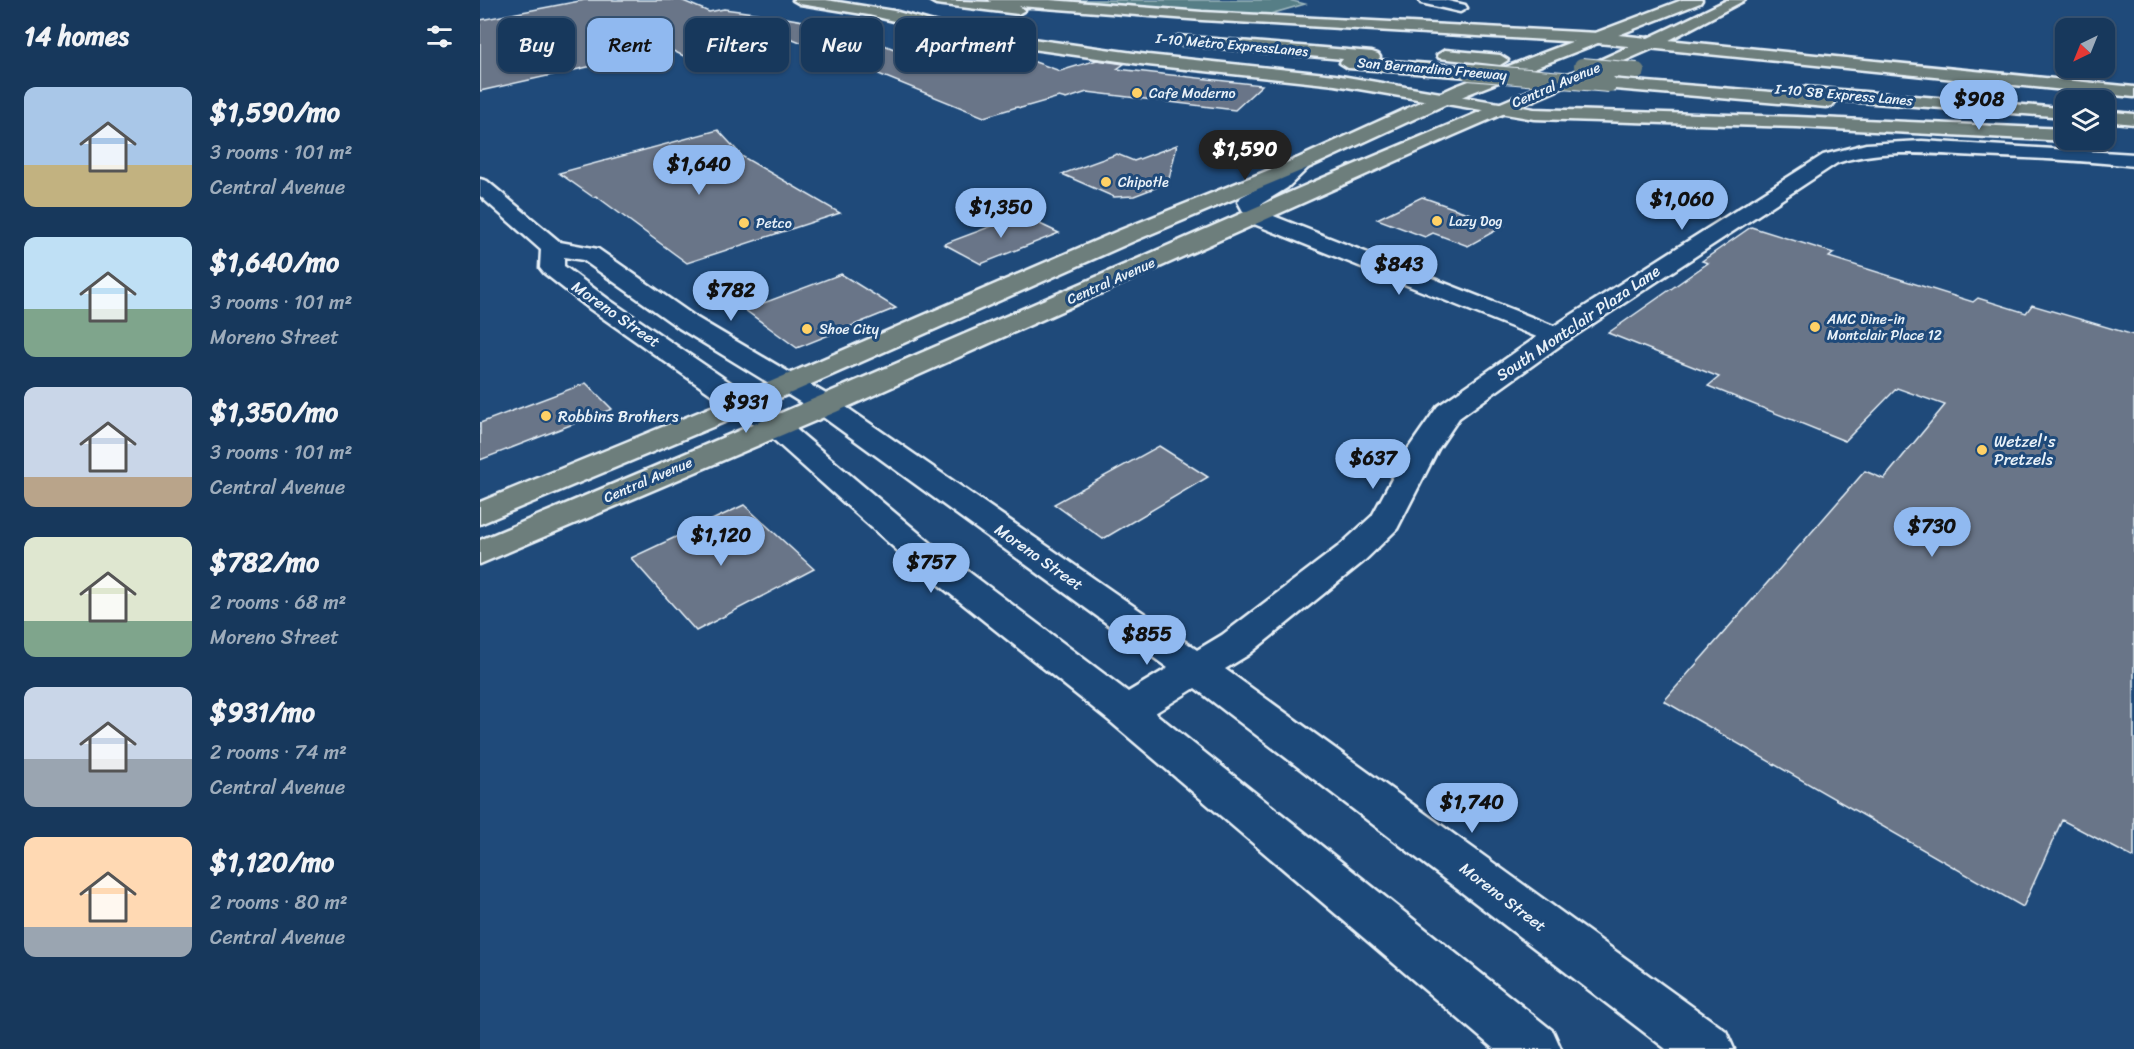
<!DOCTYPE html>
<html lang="en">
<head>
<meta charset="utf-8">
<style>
  :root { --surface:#17385c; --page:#203f62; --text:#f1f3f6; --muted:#9eacbb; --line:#365272; --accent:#90b9f0 }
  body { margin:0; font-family:Sriracha,sans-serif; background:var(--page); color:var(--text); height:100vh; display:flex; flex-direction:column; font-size:22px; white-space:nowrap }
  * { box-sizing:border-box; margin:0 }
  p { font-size:20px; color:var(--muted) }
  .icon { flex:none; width:33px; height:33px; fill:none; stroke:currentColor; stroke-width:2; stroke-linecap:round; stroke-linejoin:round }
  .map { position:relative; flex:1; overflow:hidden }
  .drawer { display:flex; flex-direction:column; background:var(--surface); width:480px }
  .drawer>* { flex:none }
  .hud { position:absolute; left:18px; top:18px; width:570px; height:54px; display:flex; gap:12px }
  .needle { width:39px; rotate:223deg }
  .fabs { position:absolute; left:1575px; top:18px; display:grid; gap:12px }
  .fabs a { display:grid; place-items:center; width:60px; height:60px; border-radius:12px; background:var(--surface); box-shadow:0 2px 4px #0004,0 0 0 2px var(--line); font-size:30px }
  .price { position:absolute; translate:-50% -51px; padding:0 14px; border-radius:21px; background:var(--accent); color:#111; font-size:20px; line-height:39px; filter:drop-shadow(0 2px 3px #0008) }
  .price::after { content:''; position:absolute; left:50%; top:36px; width:18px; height:14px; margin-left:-9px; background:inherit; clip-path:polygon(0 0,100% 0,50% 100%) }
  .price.current { background:#222; color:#fff }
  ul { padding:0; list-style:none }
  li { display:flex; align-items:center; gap:18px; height:150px; padding:0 24px }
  li span { display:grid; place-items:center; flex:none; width:168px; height:120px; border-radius:12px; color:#555 }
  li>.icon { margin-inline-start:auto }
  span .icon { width:72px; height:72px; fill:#fffc; stroke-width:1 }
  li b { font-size:26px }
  h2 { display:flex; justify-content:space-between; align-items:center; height:72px; padding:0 24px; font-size:26px }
  .pill { padding:0 21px; border-radius:12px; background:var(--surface); box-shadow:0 2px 4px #0004,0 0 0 2px var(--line); font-size:21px; line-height:54px }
  .pill.current { background:var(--accent); color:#111 }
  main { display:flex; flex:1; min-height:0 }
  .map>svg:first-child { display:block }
  .green { fill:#567e86; stroke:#9fb8bf; stroke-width:1.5 }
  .building { fill:#697588; stroke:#e8f1f8; stroke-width:1.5 }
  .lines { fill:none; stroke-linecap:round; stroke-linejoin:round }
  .minor-casing { stroke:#e8f1f8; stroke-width:5 }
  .major-casing { stroke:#e8f1f8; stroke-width:5 }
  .highway-casing { stroke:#e8f1f8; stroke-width:5 }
  .minor { fill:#1f4a7a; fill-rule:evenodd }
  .major { fill:#6d7e7c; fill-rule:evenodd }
  .highway { fill:#6d7e7c; fill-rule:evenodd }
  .highway-bridge-casing { stroke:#e8f1f8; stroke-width:18; stroke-linecap:butt }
  .highway-bridge { stroke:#6d7e7c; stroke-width:16 }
  .poi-dot { fill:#ffd166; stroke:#1f4a7a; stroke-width:2 }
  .labels { text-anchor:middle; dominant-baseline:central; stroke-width:6; stroke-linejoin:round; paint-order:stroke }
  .far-street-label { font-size:14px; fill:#e8f1f8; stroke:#1f4a7a }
  .far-poi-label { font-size:14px; fill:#e8f1f8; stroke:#1f4a7a; text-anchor:start }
  .street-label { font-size:16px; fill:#e8f1f8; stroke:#1f4a7a }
  .poi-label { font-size:16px; fill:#e8f1f8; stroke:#1f4a7a; text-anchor:start }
</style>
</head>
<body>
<main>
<section class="drawer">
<h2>14 homes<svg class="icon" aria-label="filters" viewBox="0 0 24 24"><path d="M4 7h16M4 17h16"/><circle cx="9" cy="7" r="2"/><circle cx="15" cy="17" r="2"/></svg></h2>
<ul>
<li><span style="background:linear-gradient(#a9c7e8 65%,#c2b280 0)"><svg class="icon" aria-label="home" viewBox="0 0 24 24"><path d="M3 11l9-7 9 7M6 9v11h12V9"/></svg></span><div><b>$1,590/mo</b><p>3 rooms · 101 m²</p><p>Central Avenue</p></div></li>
<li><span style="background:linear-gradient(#bfe0f5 60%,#7fa58c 0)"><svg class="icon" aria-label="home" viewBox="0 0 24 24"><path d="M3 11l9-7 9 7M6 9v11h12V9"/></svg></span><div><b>$1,640/mo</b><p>3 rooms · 101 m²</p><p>Moreno Street</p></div></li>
<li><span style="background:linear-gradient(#c9d6e8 75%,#b9a48a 0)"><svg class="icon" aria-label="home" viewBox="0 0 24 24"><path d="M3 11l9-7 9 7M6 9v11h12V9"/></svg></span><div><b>$1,350/mo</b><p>3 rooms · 101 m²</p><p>Central Avenue</p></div></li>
<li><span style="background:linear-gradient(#dfe7d0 70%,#7fa58c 0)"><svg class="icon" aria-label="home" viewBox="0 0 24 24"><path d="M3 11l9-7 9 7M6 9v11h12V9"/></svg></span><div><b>$782/mo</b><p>2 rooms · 68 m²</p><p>Moreno Street</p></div></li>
<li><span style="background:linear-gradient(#c9d6e8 60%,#9aa5b1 0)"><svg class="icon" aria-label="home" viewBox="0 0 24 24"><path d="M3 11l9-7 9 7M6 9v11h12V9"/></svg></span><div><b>$931/mo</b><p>2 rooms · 74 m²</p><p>Central Avenue</p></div></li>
<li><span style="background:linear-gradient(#ffd9b3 75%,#9aa5b1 0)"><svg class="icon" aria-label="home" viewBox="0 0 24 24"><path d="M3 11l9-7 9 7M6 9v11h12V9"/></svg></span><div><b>$1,120/mo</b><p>2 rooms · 80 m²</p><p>Central Avenue</p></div></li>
</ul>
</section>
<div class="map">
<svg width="1654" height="1049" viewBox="0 0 1654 1049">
  <rect width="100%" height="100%" fill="#1f4a7a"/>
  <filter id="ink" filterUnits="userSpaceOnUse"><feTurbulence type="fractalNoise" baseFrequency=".0167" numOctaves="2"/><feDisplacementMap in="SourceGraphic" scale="12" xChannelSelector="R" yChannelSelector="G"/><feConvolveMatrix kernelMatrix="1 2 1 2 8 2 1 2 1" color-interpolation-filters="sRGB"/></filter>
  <g filter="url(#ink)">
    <path class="green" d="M542,0H809L825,4L780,17Z"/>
    <path class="building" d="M105,0H201L229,12L244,9L289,15L358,27L437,58L482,46L530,53L580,71L617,60L644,64L637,69L782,85L755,110L607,92L586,99L579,97L541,108L537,107L504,117L308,37L210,59L189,49L0,91V20Z
      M238,130L263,157L360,213L207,263L116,196L113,197L79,173Z
      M697,145L688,183L654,196L634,197L582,174L637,154L654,161Z
      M942,197L1024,226L988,246L953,233L945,237L897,219Z
      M541,215L579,233L501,264L464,244Z
      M1271,227L1354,253L1349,257L1493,302L1498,298L1546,313L1552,305L1654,335V858L1582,820L1543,907L1184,701L1385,471L1404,479L1465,405L1417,388L1365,441L1228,386L1239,377L1128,333L1228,263L1222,261Z
      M361,274L416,308L317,348L265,310Z
      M106,383L132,409L0,460V423Z
      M679,446L728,477L623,539L574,504Z
      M264,505L334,569L216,631L151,558Z"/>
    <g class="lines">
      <defs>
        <path id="minor" d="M939,0H964L985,5L987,8L980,12L941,3Z
          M1442,141L1654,154V166C1602,160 1550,158 1498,156C1450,154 1403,148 1357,163L1085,342L979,418L958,449L917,529L883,562L768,655L745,669L1246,1031L1254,1049H1186L715,688L675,713L1073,1031L1081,1049H1014L632,723L429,561L285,432L110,309L64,273L60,268L61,250L0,196V179L7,181L80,242L118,249L217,318L356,400L717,650L742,635L859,546L892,516L928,449L958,406L1057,337L769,222L758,202L761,197L793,180L816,159H830L833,163L807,188L781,204L786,213L1074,326L1343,155L1386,144ZM84,257L103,260L199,328L336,412L688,668L648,692L453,545L305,420L128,299L84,266Z"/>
        <path id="major" d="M1202,0H1222L1220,3L988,94L830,167L654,241L273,410L0,524V502L253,398L638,231L816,159L976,86Z
          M1247,0H1265L1176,47L972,136L356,412L0,564V540C275,425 549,307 822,187C964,126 1109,69 1247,0Z"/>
        <path id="highway" d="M313,0H346L414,11L468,26L545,38L668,55L855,75L1054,109L1317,117L1586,129V140H1591L1586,141L1317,127L1054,119L855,85L668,65L545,48L468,34L389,15L320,4Z
          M449,0L511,2L509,0H570L722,12L1118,33L1654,87V97L1118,43L722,20L539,6L545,10L538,14L456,4Z
          M698,36L892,52L898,54L900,57L898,60L989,67L997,72L989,77L868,68L860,63L863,59L693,44L690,41L693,38Z
          M965,50L1020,55L1028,60L1020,65L959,58L957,55Z
          M1129,79L1317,94L1315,92L1318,88L1324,87L1580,108L1586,109V117L1353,100L1355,102L1352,106L1346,107L1123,88L1121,84L1123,80Z
          M1624,111L1654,114V124L1624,121Z"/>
      </defs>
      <use href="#minor" class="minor-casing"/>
      <use href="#major" class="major-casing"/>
      <use href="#highway" class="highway-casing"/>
      <use href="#minor" class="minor"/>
      <use href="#major" class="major"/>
      <use href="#highway" class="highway"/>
      <defs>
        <path id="highway-bridge" d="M1102,66L1157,71
          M989,72L1129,84"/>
      </defs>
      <use href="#highway-bridge" class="highway-bridge-casing"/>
      <use href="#highway-bridge" class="highway-bridge"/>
    </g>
  </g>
  <g class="poi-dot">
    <circle cx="657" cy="93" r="6"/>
    <circle cx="626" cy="182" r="6"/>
    <circle cx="957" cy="221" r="6"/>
    <circle cx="264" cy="223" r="6"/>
    <circle cx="1335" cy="327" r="6"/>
    <circle cx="327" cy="329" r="6"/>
    <circle cx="66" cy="416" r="6"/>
    <circle cx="1502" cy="450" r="6"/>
  </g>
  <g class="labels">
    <g class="far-street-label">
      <text transform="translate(752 45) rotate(5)">I-10 Metro ExpressLanes</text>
      <text transform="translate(952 69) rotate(5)">San Bernardino Freeway</text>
      <text transform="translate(1076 85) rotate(-23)">Central Avenue</text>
      <text transform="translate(1364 95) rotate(5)">I-10 SB Express Lanes</text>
      <text transform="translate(631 281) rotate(-24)">Central Avenue</text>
      <text transform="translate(168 480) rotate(-23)">Central Avenue</text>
    </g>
    <g class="far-poi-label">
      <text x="669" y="93">Cafe Moderno</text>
      <text x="638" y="182">Chipotle</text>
      <text x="969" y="221">Lazy Dog</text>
      <text x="276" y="223">Petco</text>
      <text x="1347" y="319">AMC Dine-in<tspan x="1347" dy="16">Montclair Place 12</tspan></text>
      <text x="339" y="329">Shoe City</text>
    </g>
    <g class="street-label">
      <text transform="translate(136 314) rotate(35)">Moreno Street</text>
      <text transform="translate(1098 323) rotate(-34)">South Montclair Plaza Lane</text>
      <text transform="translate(559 557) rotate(35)">Moreno Street</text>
      <text transform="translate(1023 897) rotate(37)">Moreno Street</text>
    </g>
    <g class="poi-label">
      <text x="78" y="416">Robbins Brothers</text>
      <text x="1514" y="441">Wetzel's<tspan x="1514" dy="18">Pretzels</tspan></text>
    </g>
  </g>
</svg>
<div class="fabs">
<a><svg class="needle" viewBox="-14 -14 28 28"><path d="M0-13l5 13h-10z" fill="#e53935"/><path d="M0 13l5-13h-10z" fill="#9eacbb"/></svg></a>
<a><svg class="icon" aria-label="layers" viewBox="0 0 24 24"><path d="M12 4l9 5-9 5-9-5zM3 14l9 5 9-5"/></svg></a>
</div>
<b class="price" style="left:1499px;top:131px">$908</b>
<b class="price current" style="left:765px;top:181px">$1,590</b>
<b class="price" style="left:219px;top:196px">$1,640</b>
<b class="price" style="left:1202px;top:231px">$1,060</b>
<b class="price" style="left:521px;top:239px">$1,350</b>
<b class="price" style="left:919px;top:296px">$843</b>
<b class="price" style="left:251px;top:322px">$782</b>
<b class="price" style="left:266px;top:434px">$931</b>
<b class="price" style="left:893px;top:490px">$637</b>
<b class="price" style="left:1452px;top:558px">$730</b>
<b class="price" style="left:241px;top:567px">$1,120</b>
<b class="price" style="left:451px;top:594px">$757</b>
<b class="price" style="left:667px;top:666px">$855</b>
<b class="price" style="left:992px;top:834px">$1,740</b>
<div class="hud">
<a class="pill">Buy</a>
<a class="pill current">Rent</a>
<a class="pill">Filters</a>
<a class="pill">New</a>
<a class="pill">Apartment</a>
</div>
</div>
</main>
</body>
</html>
